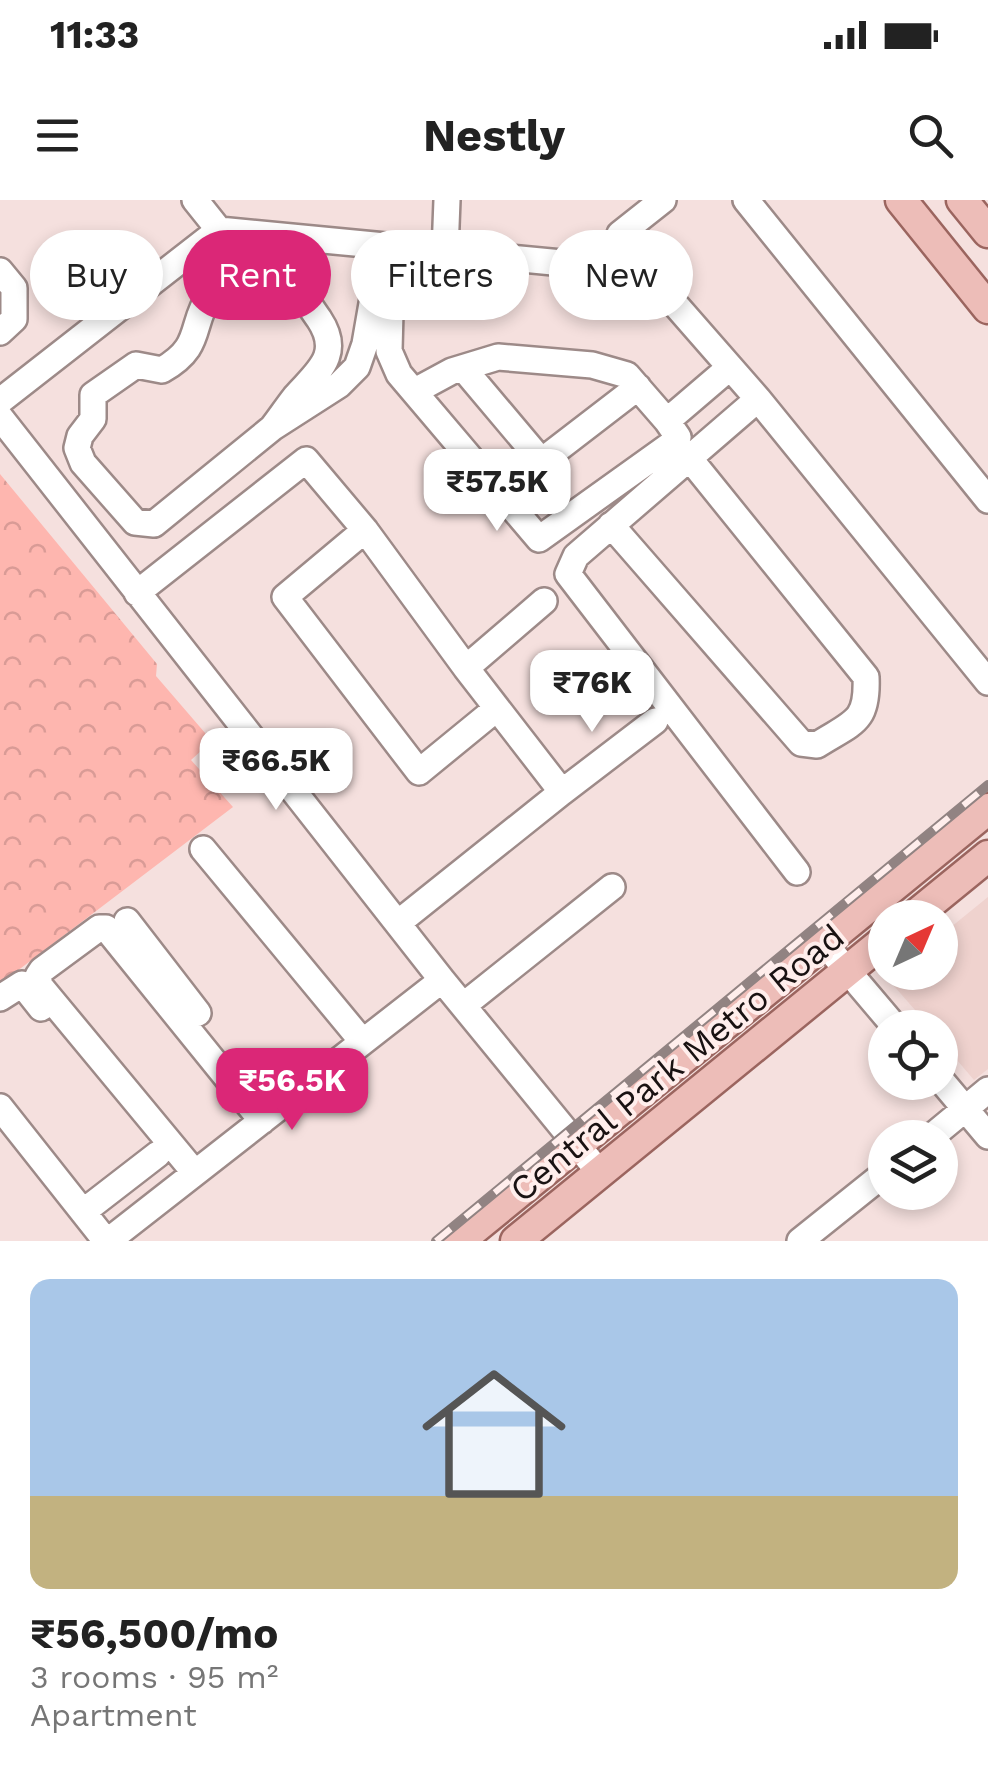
<!DOCTYPE html>
<html lang="en">
<head>
<meta charset="utf-8">
<style>
  :root { --surface:#fff; --page:#f2f2f2; --text:#222; --muted:#767676; --accent:#db2777 }
  body { margin:0; font-family:"Work Sans",sans-serif; background:var(--page); color:var(--text); height:100vh; display:flex; flex-direction:column; font-size:38px; white-space:nowrap }
  * { box-sizing:border-box; margin:0 }
  p { font-size:32px; color:var(--muted) }
  .icon { flex:none; width:55px; height:55px; fill:none; stroke:currentColor; stroke-width:2; stroke-linecap:round; stroke-linejoin:round }
  .map { position:relative; height:1041px; overflow:hidden }
  .panel { display:flex; flex-direction:column; background:var(--surface); flex:1 }
  .panel>* { flex:none }
  .top-card { position:absolute; left:30px; top:30px; width:930px; height:90px; display:flex; gap:20px }
  .needle { width:65px; rotate:44deg }
  .controls { position:absolute; left:868px; top:700px; display:grid; gap:20px }
  .controls a { display:grid; place-items:center; width:90px; height:90px; border-radius:50%; background:var(--surface); box-shadow:0 5px 15px #0003; font-size:50px }
  .price { position:absolute; translate:-50% -85px; padding:0 22px; border-radius:20px; background:#fff; color:#222; font-size:32px; line-height:65px; filter:drop-shadow(0 2px 5px #0008) }
  .price::after { content:''; position:absolute; left:50%; top:60px; width:30px; height:22px; margin-left:-15px; background:inherit; clip-path:polygon(0 0,100% 0,50% 100%) }
  .price.on { background:var(--accent); color:#fff }
  ul { padding:0; list-style:none }
  li { display:grid; align-content:center; gap:20px; height:530px; padding:0 30px }
  li span { display:grid; place-items:center; height:310px; border-radius:20px; color:#555 }
  li>.icon { margin-inline-start:auto }
  span .icon { width:180px; height:180px; fill:#fffc; stroke-width:1 }
  li b { font-size:42px }
  .tag { padding:0 35px; border-radius:45px; background:var(--surface); box-shadow:0 5px 15px #0003; font-size:35px; line-height:90px }
  .tag.on { background:var(--accent); color:#fff }
  .status { display:flex; justify-content:space-between; align-items:center; height:70px; padding:0 50px; background:var(--surface); direction:ltr }
  .status svg { height:28px; fill:currentColor }
  header { display:flex; justify-content:space-between; align-items:center; height:130px; padding:0 30px; background:var(--surface); font-size:45px; font-weight:700 }
  .map>svg:first-child { display:block }
  .built { fill:#efd2ce }
  .park { fill:url(#park-crowns) }
  .lines { fill:none; stroke-linecap:round; stroke-linejoin:round }
  .minor-casing { stroke:#9d8a88; stroke-width:30 }
  .major-casing { stroke:#9b655f; stroke-width:35 }
  .minor { stroke:#fff; stroke-width:25 }
  .major { stroke:#edbdb8; stroke-width:30 }
  .rail-casing { stroke:#918382; stroke-width:10 }
  .rail { stroke:#ffeeec; stroke-width:6; stroke-dasharray:19; stroke-linecap:butt }
  .labels { text-anchor:middle; dominant-baseline:central; stroke-width:8; stroke-linejoin:round; paint-order:stroke }
  .street-label { font-size:35px; fill:#191212; stroke:#ffeeec }
</style>
</head>
<body>
<div class="status"><b>11:33</b><svg viewBox="0 0 49 12"><path d="M0 12V9h3v3zM5 12V6h3v6zM10 12V3h3v9zM15 12V0h3v12zM26 1h20v11H26zM47 4h2v5h-2z"/></svg></div>
<header><svg class="icon" aria-label="menu" viewBox="0 0 24 24"><path d="M4 6h16M4 12h16M4 18h16"/></svg>Nestly<svg class="icon" aria-label="search" viewBox="0 0 24 24"><circle cx="10" cy="10" r="6"/><path d="M15 15l6 6"/></svg></header>
<div class="map">
<svg width="988" height="1041" viewBox="0 0 988 1041">
  <defs>
    <pattern id="park-crowns" width="20" height="18" patternUnits="userSpaceOnUse" patternTransform="scale(2.5)"><rect width="20" height="18" fill="#feb6af"/><path d="M2 6a3 3 0 1 1 6 0M12 15a3 3 0 1 1 6 0" fill="none" stroke="#d99b96"/></pattern>
  </defs>
  <rect width="100%" height="100%" fill="#f5e0de"/>
  <path class="built" d="M988,697V869L974,880L940,840V828L930,827L887,778L894,773L940,772V736Z"/>
  <path class="park" d="M0,274L157,464L156,476L212,541L191,560L233,607L0,784Z"/>
  <g class="lines">
    <defs>
      <path id="minor" d="M195,0L219,30L646,71L758,199L988,482
        M746,0L988,300
        M445,52L447,0
        M621,68L620,34L663,0
        M0,71L14,88V119L0,132
        M391,72L389,151L399,174L539,339L676,241L678,237L667,221L729,168
        M463,168L538,257H547L638,187
        M415,191L452,171L498,157L592,165L627,175L667,221
        M758,199L576,356L568,374L797,672
        M0,201L219,30
        M0,217L442,780L600,973
        M272,228C280,218 287,207 295,197C317,172 343,155 319,119C297,88 286,61 242,74C231,77 217,85 210,95C189,126 204,146 162,170L136,165L93,195V219L80,236L77,248L83,263L135,322L154,324L272,228L339,185L357,167L365,144L382,46
        M611,325L801,543L817,545C853,522 868,523 866,477L690,259
        M365,330L285,397L419,572L496,509
        M137,393L306,260L365,330L466,468
        M562,592L655,521
        M203,649L362,841
        M127,721L198,813
        M398,723L562,592L466,468L544,401
        M824,743L896,828
        M0,798L22,784L41,808
        M464,805L612,687
        M940,879L988,936
        M0,907L106,1041
        M930,938L988,890
        M195,973L40,786L38,776L42,770L99,728H106L262,921
        M83,1012L158,954
        M108,1041L442,780
        M800,1041L885,973"/>
      <path id="major" d="M901,0L988,108
        M962,0L988,32
        M912,718L988,656
        M459,1041L988,609
        M516,1041L885,740"/>
    </defs>
    <use href="#minor" class="minor-casing"/>
    <use href="#major" class="major-casing"/>
    <use href="#minor" class="minor"/>
    <use href="#major" class="major"/>
    <defs>
      <path id="rail" d="M436,1041L988,585"/>
    </defs>
    <use href="#rail" class="rail-casing"/>
    <use href="#rail" class="rail"/>
  </g>
  <g class="labels">
    <g class="street-label">
      <text transform="translate(677 863) rotate(-39)">Central Park Metro Road</text>
    </g>
  </g>
</svg>
<div class="controls">
<a><svg class="needle" viewBox="-14 -14 28 28"><path d="M0-13l5 13h-10z" fill="#e53935"/><path d="M0 13l5-13h-10z" fill="#767676"/></svg></a>
<a><svg class="icon" aria-label="locate" viewBox="0 0 24 24"><circle cx="12" cy="12" r="6"/><path d="M12 2v4M12 18v4M2 12h4M18 12h4"/></svg></a>
<a><svg class="icon" aria-label="layers" viewBox="0 0 24 24"><path d="M12 4l9 5-9 5-9-5zM3 14l9 5 9-5"/></svg></a>
</div>
<b class="price" style="left:497px;top:334px">₹57.5K</b>
<b class="price" style="left:592px;top:535px">₹76K</b>
<b class="price" style="left:276px;top:613px">₹66.5K</b>
<b class="price on" style="left:292px;top:933px">₹56.5K</b>
<div class="top-card">
<a class="tag">Buy</a>
<a class="tag on">Rent</a>
<a class="tag">Filters</a>
<a class="tag">New</a>
</div>
</div>
<section class="panel">
<ul>
<li><span style="background:linear-gradient(#a9c7e8 70%,#c2b280 0)"><svg class="icon" aria-label="home" viewBox="0 0 24 24"><path d="M3 11l9-7 9 7M6 9v11h12V9"/></svg></span><div><b>₹56,500/mo</b><p>3 rooms · 95 m²</p><p>Apartment</p></div></li>
</ul>
</section>
</body>
</html>
